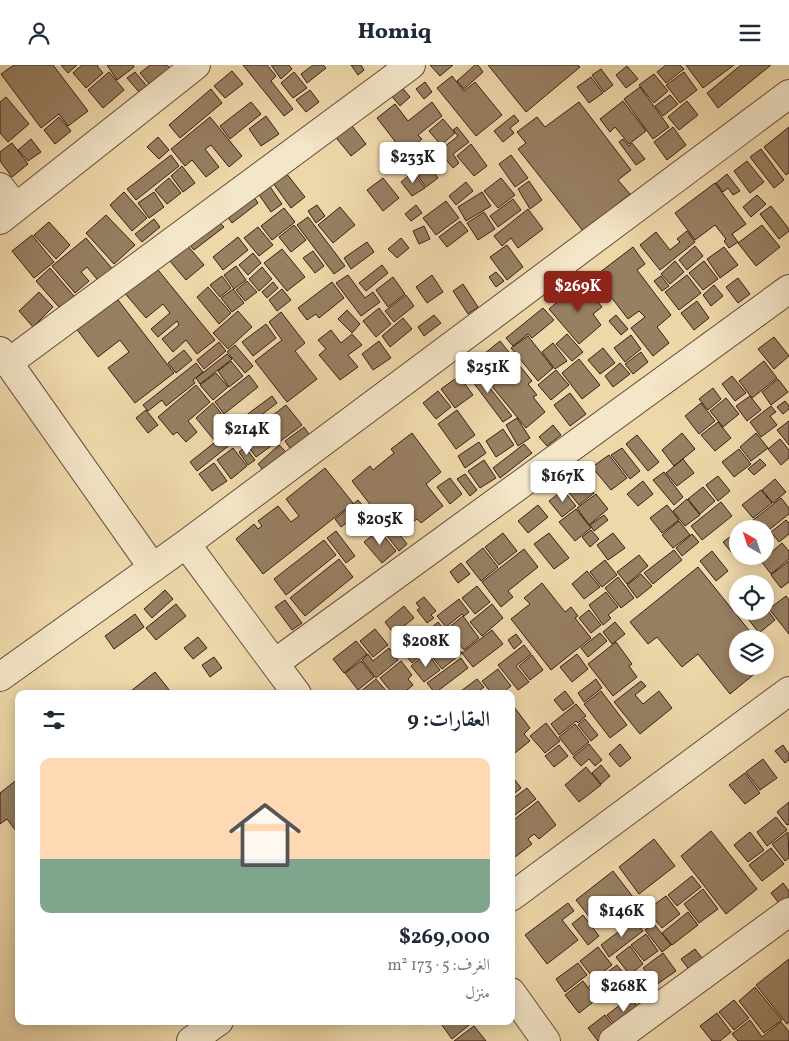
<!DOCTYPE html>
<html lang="ar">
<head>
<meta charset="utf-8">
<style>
  :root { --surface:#fff; --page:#f6f6f7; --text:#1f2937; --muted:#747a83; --accent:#8f2418 }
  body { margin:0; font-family:Vollkorn,Amiri,serif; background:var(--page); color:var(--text); direction:rtl; height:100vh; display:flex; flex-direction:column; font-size:19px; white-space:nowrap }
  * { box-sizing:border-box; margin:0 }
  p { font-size:16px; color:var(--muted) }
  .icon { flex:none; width:28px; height:28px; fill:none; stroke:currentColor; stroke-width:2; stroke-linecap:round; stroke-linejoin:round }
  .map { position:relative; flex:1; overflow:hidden; direction:ltr }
  .side { position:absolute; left:15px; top:625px; width:500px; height:335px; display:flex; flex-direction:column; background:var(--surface); border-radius:10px; box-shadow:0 2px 12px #0003; direction:rtl }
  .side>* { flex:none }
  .needle { width:32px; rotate:321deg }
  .fabs { position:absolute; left:729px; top:455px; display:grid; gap:10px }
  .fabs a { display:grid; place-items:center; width:45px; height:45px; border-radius:50%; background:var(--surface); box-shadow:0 2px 12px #0003; font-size:25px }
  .price { position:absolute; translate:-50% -42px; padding:0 11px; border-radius:5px; background:#fff; color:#222; font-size:16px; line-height:32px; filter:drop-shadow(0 1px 2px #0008) }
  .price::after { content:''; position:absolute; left:50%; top:30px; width:15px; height:11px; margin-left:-8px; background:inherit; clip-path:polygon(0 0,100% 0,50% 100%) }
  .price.active { background:var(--accent); color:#fff }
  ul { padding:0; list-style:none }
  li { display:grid; align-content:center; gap:10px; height:265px; padding:0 25px }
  li span { display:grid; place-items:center; height:155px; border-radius:10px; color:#555 }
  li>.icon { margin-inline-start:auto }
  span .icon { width:90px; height:90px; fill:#fffc; stroke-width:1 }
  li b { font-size:21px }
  h2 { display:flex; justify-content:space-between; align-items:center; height:60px; padding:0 25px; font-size:21px }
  header { display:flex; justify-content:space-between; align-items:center; height:65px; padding:0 25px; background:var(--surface); font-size:22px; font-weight:800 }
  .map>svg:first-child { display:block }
  .building { fill:#977f62; stroke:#381f15 }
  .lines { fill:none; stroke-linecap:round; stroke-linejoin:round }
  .street-casing { stroke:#664d3a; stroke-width:30 }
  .street { stroke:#f4e6c8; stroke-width:28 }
</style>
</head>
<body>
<header><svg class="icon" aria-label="menu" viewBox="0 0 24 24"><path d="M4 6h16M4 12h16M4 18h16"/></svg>Homiq<svg class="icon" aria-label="person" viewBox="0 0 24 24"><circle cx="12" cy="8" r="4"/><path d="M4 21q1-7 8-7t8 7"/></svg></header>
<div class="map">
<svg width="789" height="976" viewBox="0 0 789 976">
  <rect width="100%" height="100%" fill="#eed8aa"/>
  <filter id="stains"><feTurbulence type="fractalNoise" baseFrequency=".004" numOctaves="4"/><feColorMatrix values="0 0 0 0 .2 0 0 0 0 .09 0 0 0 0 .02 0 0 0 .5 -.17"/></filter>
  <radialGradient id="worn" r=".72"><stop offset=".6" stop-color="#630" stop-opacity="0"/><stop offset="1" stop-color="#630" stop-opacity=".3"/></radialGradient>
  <path class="building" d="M14,0H53L88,46L68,61L59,49L41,63L1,9Z
    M61,0H77L68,8Z
    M82,0H98L97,1L103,8L86,23L73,8Z
    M107,0H133L134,2L117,15Z
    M150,0H167L170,3L149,19L140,8Z
    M243,0H267L276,11L271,16L293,44L284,51Z
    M271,0H289L292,4L281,14Z
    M313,0H323L326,3L307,18L301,9Z
    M351,0H361L364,5L358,10Z
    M430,0H453L440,11Z
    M475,0H478L483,7L464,24L457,16Z
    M488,0H578L580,2L526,47Z
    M666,0H680L684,4L666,18L657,7Z
    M686,0H734L703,23Z
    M741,0H771L718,43L707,28Z
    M627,1L638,14L626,23L616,10Z
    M601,4L613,20L604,27L592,10Z
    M232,6L243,19L225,33L214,21Z
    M109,7L124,25L103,43L88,25Z
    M135,7L147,21L139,27L127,13Z
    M294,7L307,23L293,33L281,18Z
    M684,7L697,25L680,38L666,20Z
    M654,9L668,26L654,38L639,20Z
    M452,11L464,26L475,17L502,50L476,71L437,23Z
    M591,12L603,28L589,38L577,22Z
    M425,17L432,27L424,34L416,24Z
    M399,19L410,32L400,41L389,28Z
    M640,22L669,62L653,74L624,34Z
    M211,24L222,38L180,73L169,60Z
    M310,25L319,37L306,47L296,35Z
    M670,30L678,39L663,51L655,41Z
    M6,32L29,59L8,77L0,68V37Z
    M623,36L646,66L629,79L615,62L610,67L600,54Z
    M687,36L698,50L679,65L668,52Z
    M251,37L261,49L230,74L220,61Z
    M432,37L442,51L418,70L422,74L404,88L377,53L395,39L408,56Z
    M579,37L631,105L618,115L630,129L583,166L518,84L526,78L517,67L537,52L545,62Z
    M514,50L519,56L510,63L514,68L503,77L494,66Z
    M266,51L279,69L261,81L249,64Z
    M59,52L71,66L55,79L44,65Z
    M210,52L242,91L229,102L211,80L205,84L219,102L206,112L192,95L185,101L171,84Z
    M443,54L455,68L441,80L429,66Z
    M349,57L366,79L351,91L333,69Z
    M457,62L469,77L453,89L459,98L453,103L439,86L458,71L453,65Z
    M673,62L686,80L667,95L654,77Z
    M789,62V108L786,110L764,82Z
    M158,72L169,85L159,94L147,82Z
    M31,74L41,87L28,96L18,85Z
    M623,74L629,81L632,78L645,94L636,100L619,77Z
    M12,78L28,99L12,112L0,96V87Z
    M395,79L403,90L415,82L438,113L426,122L410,100L405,104L400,98L391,104L381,90Z
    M471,79L487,101L474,111L457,91Z
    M761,84L784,115L774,123L750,92Z
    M171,90L179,101L136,135L127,124Z
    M511,90L528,113L515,122L499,99Z
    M747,96L764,117L750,128L734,106Z
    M182,101L195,118L183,127L171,111Z
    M413,107L425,123L412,131L401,117Z
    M286,108L305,132L291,143L273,118Z
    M727,109L740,126L733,130L728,123L723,127L716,118Z
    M169,113L181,128L167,139L155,125Z
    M383,113L399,133L383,146L367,125Z
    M501,113L515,130L498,143L484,126Z
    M266,116L282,139L271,147L255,124Z
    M529,116L542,135L530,144L518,124Z
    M466,117L473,126L456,140L449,131Z
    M715,118L746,159L732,169L738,177L729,183L724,176L726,174L715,160L695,175L675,148Z
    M124,127L147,153L132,166L110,140Z
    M154,127L164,142L149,153L138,138Z
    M482,127L491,141L466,156L458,142Z
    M252,129L258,138L232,158L225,148Z
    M757,130L766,139L751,152L743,142Z
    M513,134L521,145L498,162L490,151Z
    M446,136L459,153L436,170L423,153Z
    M317,140L325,151L316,158L308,146Z
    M416,140L422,148L411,156L405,149Z
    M771,141L789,164V166L779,174L760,149Z
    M340,142L355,160L333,178L318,160Z
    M284,143L295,157L272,175L261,161Z
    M528,144L543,164L518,183L511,173L502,181L494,171Z
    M484,147L495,164L478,175L467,158Z
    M106,150L135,180L114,199L86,168Z
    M308,152L345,201L334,209L297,160Z
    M154,154L160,162L142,177L135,169Z
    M217,155L224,162L194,185L188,178Z
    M460,156L468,166L447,182L439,172Z
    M49,157L70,180L56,194L34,170Z
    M294,160L306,175L291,187L279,172Z
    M762,160L780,182L756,201L738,178Z
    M424,161L430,174L419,179L413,166Z
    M258,162L273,180L259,191L244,173Z
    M687,166L695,177L660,205L640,180L656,167L670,185L680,177L677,174Z
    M32,170L54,197L34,213L12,186Z
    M238,172L248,185L223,205L213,192Z
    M86,173L115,207L101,219L87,202L81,207L89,216L75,228L52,201Z
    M401,173L409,183L397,193L388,184Z
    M367,177L374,187L351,204L344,193Z
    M187,180L204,200L186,215L169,195Z
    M507,180L523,202L507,215L490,192Z
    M695,181L703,191L687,205L679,195Z
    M633,182L645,199L637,205L671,250L657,262L669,278L653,291L631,263L645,252L639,246L628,254L595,211Z
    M724,182L738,200L720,213L707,194Z
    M282,184L305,212L287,226L264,198Z
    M313,186L324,201L315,208L303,193Z
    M253,188L261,198L248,210L239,200Z
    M675,196L684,207L670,219L661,209Z
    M704,196L718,214L703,225L689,208Z
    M154,200L215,275L197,289L186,275L173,287L162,274L179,260L177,256L158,272L151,264L170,248L163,239L146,253L123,226Z
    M382,200L388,208L366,226L359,218Z
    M236,201L246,215L234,224L224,210Z
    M262,202L272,214L259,226L249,214Z
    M50,203L80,238L66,250L36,216Z
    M496,207L504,216L496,222L489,212Z
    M348,210L365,233L373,227L380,237L361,251L336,218Z
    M432,210L443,227L427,238L416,222Z
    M687,210L701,228L679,245L665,227Z
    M222,211L231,223L220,232L210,220Z
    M661,211L669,221L662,226L654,216Z
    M393,212L405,229L388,242L376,225Z
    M738,213L750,229L738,238L726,222Z
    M247,216L257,227L245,236L236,225Z
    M273,217L278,223L267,233L262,227Z
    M332,217L344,233L319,253L316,249L307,255L298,243Z
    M581,217L602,242L593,249L601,260L579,279L549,244Z
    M463,219L478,242L468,249L453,226Z
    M714,220L723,231L711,241L703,230Z
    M208,222L231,248L219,259L197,232Z
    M233,224L244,238L232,247L221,233Z
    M282,224L291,235L277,246L269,235Z
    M39,227L53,242L33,262L19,246Z
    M406,230L414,241L394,257L385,246Z
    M115,231L174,308L135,338L108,303L129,287L120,275L98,292L75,262Z
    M697,236L709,253L694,265L681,248Z
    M379,243L391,259L376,272L363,256Z
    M543,243L554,255L532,273L528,269L513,281L506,273Z
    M347,245L360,259L352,268L338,254Z
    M238,246L252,262L228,284L213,268Z
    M281,247L305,278L295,286L317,314L287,337L255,296L282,275L269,257Z
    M434,250L441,258L424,271L418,262Z
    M616,250L628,264L621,270L609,256Z
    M403,253L412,264L390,282L382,271Z
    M266,259L276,273L253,291L242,277Z
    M331,265L341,278L352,269L362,280L348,290L358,302L340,315L319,290L326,284L318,275Z
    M567,269L583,287L572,296L556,279Z
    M631,270L641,284L625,297L614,283Z
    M528,271L553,303L538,316L511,283Z
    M774,272L789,291L774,304L758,284Z
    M379,276L391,293L373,305L362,289Z
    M500,276L532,316L528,319L537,330L533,332L545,347L526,363L473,298Z
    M219,277L226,286L204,304L197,295Z
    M553,278L567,296L555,304L542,287Z
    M235,280L253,301L245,308L227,287Z
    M603,283L615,298L600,309L588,295Z
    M184,285L192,295L176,308L168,298Z
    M641,287L648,297L633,309L625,299Z
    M227,289L232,294L200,319L196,313Z
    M579,294L600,320L582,334L562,308Z
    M231,296L243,311L229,322L218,306Z
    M764,296L777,313L752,333L739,316Z
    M196,298L203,307L193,315L195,318L166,341L162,335L148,346L143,340Z
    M620,298L630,309L613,322L605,311Z
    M471,299L512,351L503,357L464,305Z
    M556,305L569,320L551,335L538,320Z
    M216,308L228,322L213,335L200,320Z
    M249,310L258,322L224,349L215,337Z
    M459,311L473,330L455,343L441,324Z
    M732,311L746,328L735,336L722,319Z
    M778,314L788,327L771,340L762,327Z
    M196,320L210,337L188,356L197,367L186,377L177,367L173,370L158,352Z
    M713,323L721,334L708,345L699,334Z
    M438,326L451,342L436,354L423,338Z
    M570,328L586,349L570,361L554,340Z
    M272,331L277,338L238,368L233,360Z
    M750,331L761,345L747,356L736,341Z
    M726,333L739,349L723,362L710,346Z
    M785,336L789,341V344L783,349L777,342Z
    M213,338L231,361L214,375L196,353Z
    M701,338L715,356L699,369L685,351Z
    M286,340L302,360L274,381L259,361Z
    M771,341L776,347L770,351L777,360L761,372L750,357Z
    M146,345L158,360L148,368L136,353Z
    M457,345L475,370L456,384L438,359Z
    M517,353L530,373L518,381L506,360Z
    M789,356V380L777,365Z
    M718,357L731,373L715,386L701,370Z
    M553,360L561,370L547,381L539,372Z
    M258,362L271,381L256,392L242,373Z
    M304,362L313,375L294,389L285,376Z
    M503,364L514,380L496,392L486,376Z
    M412,368L441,407L426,419L443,441L421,458L417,454L400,466L388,450L382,455L352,416L370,401L373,405L394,388L391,384Z
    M682,368L695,384L674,401L662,385Z
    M756,368L768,383L751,396L740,382Z
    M224,370L231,379L197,406L190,397Z
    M637,370L659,397L648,406L626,379Z
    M780,374L789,385V393L781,400L768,384Z
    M479,377L486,388L465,403L458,391Z
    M524,379L532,388L500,413L493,403Z
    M279,380L286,387L264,406L258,399Z
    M245,382L255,395L248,400L239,387Z
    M233,383L247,401L231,414L217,395Z
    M622,383L640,406L630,414L611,390Z
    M739,384L751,399L734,412L722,397Z
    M609,390L627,413L611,425L592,402Z
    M683,394L694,408L677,421L666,408Z
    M760,394L766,400L754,410L748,404Z
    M484,395L496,413L480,423L468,406Z
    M214,398L227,416L212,426L199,409Z
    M325,403L353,438L263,509L236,474L254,459L258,464L262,461L258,456L278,441L291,457L299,451L286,434Z
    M664,407L683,432L674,440L653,415Z
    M465,409L477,425L470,431L457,414Z
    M581,411L594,428L579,440L566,424Z
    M718,411L730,426L718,436L706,420Z
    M450,413L462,429L450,439L437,422Z
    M775,414L786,427L773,438L762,425Z
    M643,416L653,429L638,441L627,429Z
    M703,422L715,436L700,449L688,434Z
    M563,425L576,441L562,452L549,436Z
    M761,425L772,438L753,453L742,440Z
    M596,429L608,444L589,460L577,443Z
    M781,433L789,443V449L765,468V464H759L752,456Z
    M687,434L700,450L685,461L673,446Z
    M358,435L365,443L341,462L335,454Z
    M721,437L732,451L702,475L691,461Z
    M538,440L548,452L528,468L518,456Z
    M667,440L679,455L662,468L650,453Z
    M576,444L591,463L575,476L559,457Z
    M368,445L373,452L354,466L349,459Z
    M604,450L608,455L594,466L590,460Z
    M388,455L407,479L399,486L380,462Z
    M786,455L789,458V469L779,477L771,467Z
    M679,456L690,470L673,483L662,470Z
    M379,465L396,486L382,498L364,477Z
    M591,465L599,474L590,482L582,472Z
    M336,466L355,491L346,498L327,473Z
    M738,466V491H740L737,494L723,477Z
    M503,468L517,486L499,500L485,482Z
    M549,468L569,493L554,504L534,479Z
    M613,468L625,483L608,495L597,480Z
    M692,469L699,477L682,491L676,483Z
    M324,475L336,490L286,530L274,514Z
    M782,478L789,486V494L771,509L761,496Z
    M483,483L498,502L481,516L466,497Z
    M524,484L538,502L508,526L513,532L501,542L482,517Z
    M674,485L682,495L653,519L644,508Z
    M712,486L728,506L716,516L700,496Z
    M639,490L648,501L627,519L617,507Z
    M339,494L353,512L305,551L290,533Z
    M605,495L617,510L602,522L590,507Z
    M789,496V517L781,523L771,510Z
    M461,498L470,509L458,518L450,507Z
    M698,502L756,574H738V601H764L730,629L698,589L682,602L657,572L648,579L630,557Z
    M587,506L600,522L584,534L572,519Z
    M641,509L652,521L637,533L627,520Z
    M618,512L634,533L621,543L605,523Z
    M542,518L565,547L571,542L578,551L575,553L591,573L551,605L511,554L530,539L524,533Z
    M477,521L490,537L475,549L462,533Z
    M165,525L173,534L152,553L144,544Z
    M606,527L618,542L608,550L611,553L603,560L589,540Z
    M786,531L789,535V569L769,544Z
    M424,532L436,546L431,550L434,553L427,558L417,545L420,543L416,538Z
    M459,534L469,547L464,551L462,549L446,562L437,551Z
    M285,535L302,558L292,565L275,542Z
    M176,539L186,551L156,575L146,563Z
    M492,539L503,553L482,571L470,557Z
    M404,541L414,553L394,569L385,557Z
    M765,542L775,555L759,568L742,546H765Z
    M589,545L601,560L591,568L579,553Z
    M135,549L144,562L114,584L105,571Z
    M463,551L479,573L464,585L447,564Z
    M438,557L452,574L438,586L424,569Z
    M615,557L625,569L612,579L603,567Z
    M375,564L388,580L373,592L360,576Z
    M492,565L503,579L473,602L462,588Z
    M600,568L607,576L588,592L581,583Z
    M421,569L431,582L412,598L401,585Z
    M516,569L522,577L514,584L508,575Z
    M198,572L207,583L193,594L184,583Z
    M356,576L367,589L344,608L333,594Z
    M452,576L462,588L442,604L432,592Z
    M616,577L632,599L629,601L637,612L613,631L588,599Z
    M524,580L531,589L516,601L529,617L518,625L498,600Z
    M389,583L398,595L376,613L362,595L368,589L373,596Z
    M427,588L440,605L424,617L411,601Z
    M577,589L588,604L572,617L560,602Z
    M532,590L543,605L530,615L519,601Z
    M214,592L222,603L210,612L202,600Z
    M461,593L468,603L435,628L427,618Z
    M361,596L374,612L358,625L345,608Z
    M401,596L412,610L408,614L413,620L402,629H393L380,613Z
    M498,604L511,621L501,629H492L482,616Z
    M155,607L170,626L166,629H127Z
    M376,614L388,628L361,629L360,627Z
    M477,614L484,622L475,629H457Z
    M596,614L602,623L584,637L578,628Z
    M641,616L646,621L635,630L643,639L659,626L672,643L640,669L614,637Z
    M565,626L574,638L563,646L554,635Z
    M601,626L627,660L610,673L584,639Z
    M511,638L530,663L524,669L530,676L511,691Z
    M576,639L586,651L578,658L576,656L559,670L551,659Z
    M585,654L598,670L591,676L578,660Z
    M546,658L560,676L545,688L530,671Z
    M575,659L589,677L573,690L559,672Z
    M589,679L602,695L595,701L589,694L581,701L573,692Z
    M620,679L631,693L620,702L609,689Z
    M559,680L568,691L554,702L545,691Z
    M783,680L789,689V695L785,698L775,686Z
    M763,694L777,713L760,725L746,707Z
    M601,700L610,711L601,719L592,708Z
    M586,702L601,720L579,737L565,720Z
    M745,708L760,728L745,739L729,720Z
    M511,710L521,723L511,731Z
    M19,713V763L16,766L7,754L0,759V728Z
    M527,723L536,734L511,753V735Z
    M538,736L556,760L539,774L534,769L528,774L532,779L511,795V757Z
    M789,737V759L787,760L777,747Z
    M776,752L787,765L767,781L757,767Z
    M711,766L757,824L726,849L681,791Z
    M750,767L764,785L748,797L734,780Z
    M788,767L789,793L785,796L772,779Z
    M654,774L675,801L639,829L619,802Z
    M771,783L784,799L762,816L749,800Z
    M613,806L633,832L627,837L628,839L598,863L576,835Z
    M692,811L701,822L677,841L668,830Z
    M783,818L789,826V836L782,842L771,828Z
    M703,824L718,844L699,858L684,839Z
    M666,831L680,849L662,863L647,845Z
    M568,838L574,846L562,855L578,875L547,899L525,870Z
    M644,845L653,856L645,863L635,852Z
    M688,847L698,860L672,880L662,868Z
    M583,850L599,871L588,880L572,859Z
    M634,855L643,866L609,892L601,880Z
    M654,859L671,880L662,887L645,865Z
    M646,869L658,886L644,896L631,880Z
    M630,881L643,899L630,910L616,892Z
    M598,882L612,900L594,914L580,896Z
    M695,884L705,897L691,907L681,894Z
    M663,888L676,906L656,920L643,903Z
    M789,894V957L787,959L756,920Z
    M578,898L587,910L565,927L556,914Z
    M617,900L627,913L599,933L589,921Z
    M646,910L662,929L643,944L628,924Z
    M583,916L597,934L579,948L565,930Z
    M755,922L782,955L764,968L739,936Z
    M630,932L640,945L617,963L607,950Z
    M734,935L749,953L734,965L719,947Z
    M717,948L731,967L720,976H712L700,961Z
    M605,950L616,965L601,976H598L588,963Z
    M750,955L762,972L781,957L789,967V976H738L732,969Z
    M439,956H474L452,974Z
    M474,961L486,976H454Z"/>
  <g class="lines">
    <defs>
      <path id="street" d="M0,122L15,142
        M0,155L196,0
        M0,286L153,503
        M8,298L411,0
        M186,479L297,629
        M275,598L789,224
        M0,612L186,479L789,29
        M511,832L789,626
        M511,927L546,976
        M191,976L219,956
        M613,976L789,847"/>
    </defs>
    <use href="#street" class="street-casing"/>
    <use href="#street" class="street"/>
  </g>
  <rect width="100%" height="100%" filter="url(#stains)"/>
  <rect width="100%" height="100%" fill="url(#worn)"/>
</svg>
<div class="fabs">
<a><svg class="needle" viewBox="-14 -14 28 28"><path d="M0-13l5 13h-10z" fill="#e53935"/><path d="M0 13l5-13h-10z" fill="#747a83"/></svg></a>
<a><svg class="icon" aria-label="locate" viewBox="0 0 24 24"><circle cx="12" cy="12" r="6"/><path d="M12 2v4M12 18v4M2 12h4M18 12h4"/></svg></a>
<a><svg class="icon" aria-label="layers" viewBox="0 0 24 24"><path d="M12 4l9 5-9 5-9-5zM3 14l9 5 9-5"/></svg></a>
</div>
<b class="price" style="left:413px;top:119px">$233K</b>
<b class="price active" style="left:578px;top:248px">$269K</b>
<b class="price" style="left:488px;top:329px">$251K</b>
<b class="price" style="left:247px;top:391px">$214K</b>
<b class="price" style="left:563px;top:438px">$167K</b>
<b class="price" style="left:380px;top:481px">$205K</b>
<b class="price" style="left:426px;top:603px">$208K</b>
<b class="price" style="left:622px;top:873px">$146K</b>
<b class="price" style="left:624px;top:948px">$268K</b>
<section class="side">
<h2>العقارات: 9<svg class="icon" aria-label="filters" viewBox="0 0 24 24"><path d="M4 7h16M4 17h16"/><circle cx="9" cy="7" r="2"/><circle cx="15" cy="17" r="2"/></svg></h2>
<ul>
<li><span style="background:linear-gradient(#ffd9b3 65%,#7fa58c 0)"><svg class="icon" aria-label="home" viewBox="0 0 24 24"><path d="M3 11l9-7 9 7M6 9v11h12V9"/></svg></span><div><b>$269,000</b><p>الغرف: 5 · 173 m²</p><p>منزل</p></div></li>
</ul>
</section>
</div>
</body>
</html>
